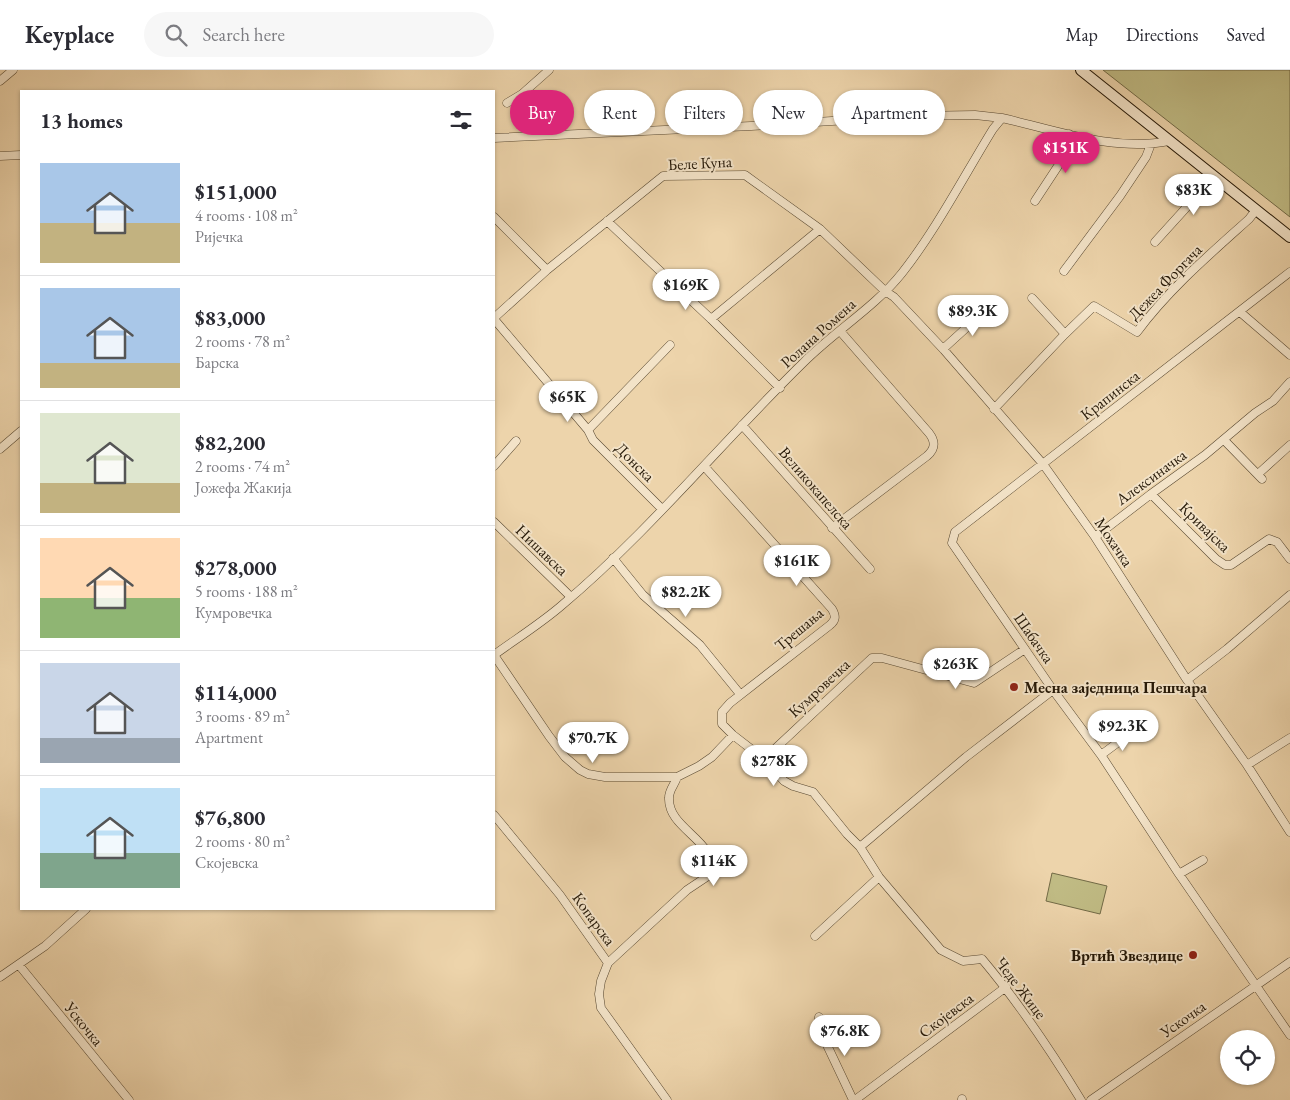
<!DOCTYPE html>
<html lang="en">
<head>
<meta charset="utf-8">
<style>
  :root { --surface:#fff; --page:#f7f7f7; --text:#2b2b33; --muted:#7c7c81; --line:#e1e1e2; --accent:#db2777 }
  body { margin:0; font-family:"EB Garamond",serif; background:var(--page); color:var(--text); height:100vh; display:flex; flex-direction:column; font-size:19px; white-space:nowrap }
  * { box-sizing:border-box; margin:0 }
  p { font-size:16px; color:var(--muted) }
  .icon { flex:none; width:28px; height:28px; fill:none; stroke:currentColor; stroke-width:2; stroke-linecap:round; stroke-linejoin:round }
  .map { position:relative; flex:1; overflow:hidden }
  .sheet { position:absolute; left:20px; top:20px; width:475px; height:820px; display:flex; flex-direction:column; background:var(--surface); border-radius:0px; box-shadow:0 1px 4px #0004 }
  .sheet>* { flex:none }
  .banner { position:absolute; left:510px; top:20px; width:475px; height:45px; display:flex; gap:10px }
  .tools { position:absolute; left:1220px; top:960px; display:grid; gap:10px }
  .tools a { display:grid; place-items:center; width:55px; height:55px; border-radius:50%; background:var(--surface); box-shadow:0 1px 4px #0004; font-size:25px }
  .price { position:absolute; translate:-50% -42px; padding:0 11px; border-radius:18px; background:#fff; color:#222; font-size:16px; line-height:32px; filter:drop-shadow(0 1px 2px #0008) }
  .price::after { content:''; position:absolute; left:50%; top:30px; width:15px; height:11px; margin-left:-8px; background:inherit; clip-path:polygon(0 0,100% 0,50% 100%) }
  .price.on { background:var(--accent); color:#fff }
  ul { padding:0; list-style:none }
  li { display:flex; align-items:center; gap:15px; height:125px; padding:0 20px }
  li+li { border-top:1px solid var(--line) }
  li span { display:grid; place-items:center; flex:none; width:140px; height:100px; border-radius:0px; color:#555 }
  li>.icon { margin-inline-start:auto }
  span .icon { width:60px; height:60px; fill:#fffc; stroke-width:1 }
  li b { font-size:21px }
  h2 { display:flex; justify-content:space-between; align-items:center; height:60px; padding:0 20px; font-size:21px }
  .pill { padding:0 18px; border-radius:22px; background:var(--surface); box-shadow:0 1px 4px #0004; font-size:18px; line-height:45px }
  .pill.on { background:var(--accent); color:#fff }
  header { display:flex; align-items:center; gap:30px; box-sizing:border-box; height:70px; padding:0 25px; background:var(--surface); border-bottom:1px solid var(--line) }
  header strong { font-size:24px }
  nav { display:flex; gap:28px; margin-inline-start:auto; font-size:18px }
  .search { width:350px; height:45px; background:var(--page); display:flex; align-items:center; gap:12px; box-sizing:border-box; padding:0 18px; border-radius:28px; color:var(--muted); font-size:19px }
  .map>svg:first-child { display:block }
  .green { fill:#c0bb84; stroke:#726a46 }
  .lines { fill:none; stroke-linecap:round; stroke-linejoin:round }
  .street-casing { stroke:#574730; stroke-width:9 }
  .secondary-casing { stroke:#251807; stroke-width:12 }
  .street { stroke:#f3e3c8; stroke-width:8 }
  .secondary { stroke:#f3e3c8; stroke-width:10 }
  .poi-dot { fill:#8f2418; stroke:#f3e3c8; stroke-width:2 }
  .labels { text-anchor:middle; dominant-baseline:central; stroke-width:4; stroke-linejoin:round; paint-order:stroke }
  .street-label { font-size:16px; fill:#251807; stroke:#f3e3c8 }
  .poi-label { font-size:16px; font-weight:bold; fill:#251807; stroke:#f3e3c8; text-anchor:start }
</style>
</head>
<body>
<header>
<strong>Keyplace</strong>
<div class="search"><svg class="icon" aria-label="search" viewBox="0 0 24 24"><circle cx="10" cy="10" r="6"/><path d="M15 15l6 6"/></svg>Search here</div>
<nav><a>Map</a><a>Directions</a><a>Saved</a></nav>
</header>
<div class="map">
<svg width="1290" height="1030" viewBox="0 0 1290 1030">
  <rect width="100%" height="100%" fill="#edd4ab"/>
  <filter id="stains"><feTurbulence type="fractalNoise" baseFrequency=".004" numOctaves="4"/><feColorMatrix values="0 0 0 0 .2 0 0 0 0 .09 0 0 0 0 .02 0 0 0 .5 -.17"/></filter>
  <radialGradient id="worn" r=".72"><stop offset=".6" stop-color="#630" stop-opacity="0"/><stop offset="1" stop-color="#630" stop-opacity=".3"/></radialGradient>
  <path class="green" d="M1103,0H1290V147Z
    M1052,803L1107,816L1100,844L1046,831Z"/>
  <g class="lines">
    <defs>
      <path id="street" d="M0,11L13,0
        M507,33L522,24L549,0
        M494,68L751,56L914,46L975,45L1002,48
        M0,86L21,85
        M1035,131L1058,96L1069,64
        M494,147L547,200
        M607,151L711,249L780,318
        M1155,172L1194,129L1211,104
        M1064,201L1120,126L1146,87L1151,74
        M1290,202L955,462L952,473L1053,620L1101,685L1179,804L1290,965
        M1032,228L1065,264
        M1240,242L1290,285
        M494,248L547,200L663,106L745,105L820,159L885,221L894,227L944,280L1043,394L1095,467L1187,610L1247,695L1290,762
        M494,249L588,360L593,370L662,439
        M711,249L820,159
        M943,279L988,238
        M994,339L1065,264L1094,236L1137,262C1169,219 1209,185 1249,149L1256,140
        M742,355L870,499
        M588,360L670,275
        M1224,370L1262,409
        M0,379L21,361
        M494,396L516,371
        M704,396L832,539C836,546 836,550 830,555L730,633L722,642V654L733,665L764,689L784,711L793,716L813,722L847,764L860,777L879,807L941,880L963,891L982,889C1019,933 1051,981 1081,1030
        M1258,404L1290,375
        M1151,424L1216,489L1225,495H1231L1269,469L1277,472L1290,489
        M494,452L571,527
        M832,458L927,386C935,379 936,372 929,363L840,261
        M1095,467L1151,424L1205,385L1255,343L1273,331L1290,312
        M613,488L643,525L700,575L740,624
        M494,585C516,569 540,554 561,536C649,462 722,372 804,292C835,261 875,237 902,203C936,160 964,106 993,59L1002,48C1055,60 1114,82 1169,71
        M494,585L549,666L565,687L580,700L588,704L605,707H677L699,696L712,687L733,665
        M1187,610L1227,579L1290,525
        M1101,685L1132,662
        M764,689L872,588H882L974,613L1025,579
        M1247,695L1290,668
        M494,745L560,825L608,893
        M860,777L966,687L1053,620
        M1179,804L1203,790
        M815,866L879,807
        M19,895L129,1030
        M0,907L45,876L86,839
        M819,947L818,956L853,1030
        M962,1029V1030
        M667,1030L601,938L599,924L601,911L608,893L687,820L711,804C718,770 668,760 669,728C669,719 675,715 677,707
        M855,1030L1006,917
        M1091,1030L1290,892"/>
      <path id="secondary" d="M1081,0L1290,167"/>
    </defs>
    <use href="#street" class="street-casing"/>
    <use href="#secondary" class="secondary-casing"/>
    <use href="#street" class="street"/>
    <use href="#secondary" class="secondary"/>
  </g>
  <g class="poi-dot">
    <circle cx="1014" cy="617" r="5"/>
    <circle cx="1193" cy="885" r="5"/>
  </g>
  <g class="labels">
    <g class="street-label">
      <text transform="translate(700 93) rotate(-3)">Беле Куна</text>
      <text transform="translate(1165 212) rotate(-46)">Дежеа Форгача</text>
      <text transform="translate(818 263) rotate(-42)">Ролана Ромена</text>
      <text transform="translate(1110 325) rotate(-38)">Крапинска</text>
      <text transform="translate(635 392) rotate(45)">Донска</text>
      <text transform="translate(1151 407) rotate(-36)">Алексиначка</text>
      <text transform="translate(816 418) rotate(49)">Великокапелска</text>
      <text transform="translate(1205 457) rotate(44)">Кривајска</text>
      <text transform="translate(1114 472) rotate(56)">Мохачка</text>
      <text transform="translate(542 480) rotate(44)">Нишавска</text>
      <text transform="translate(799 559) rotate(-40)">Трешања</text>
      <text transform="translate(1034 568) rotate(55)">Шабачка</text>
      <text transform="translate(819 618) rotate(-43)">Кумровечка</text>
      <text transform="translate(594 849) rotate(54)">Копарска</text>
      <text transform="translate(1021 918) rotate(53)">Чеде Жице</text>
      <text transform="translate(946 945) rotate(-37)">Скојевска</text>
      <text transform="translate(1183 949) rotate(-35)">Ускочка</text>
      <text transform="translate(84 954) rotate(51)">Ускочка</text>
    </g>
    <g class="poi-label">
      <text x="1024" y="617">Месна заједница Пешчара</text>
      <text x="1183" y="885" text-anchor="end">Вртић Звездице</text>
    </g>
  </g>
  <rect width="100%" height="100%" filter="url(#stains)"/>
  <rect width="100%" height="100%" fill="url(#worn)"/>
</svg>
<div class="tools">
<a><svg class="icon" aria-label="locate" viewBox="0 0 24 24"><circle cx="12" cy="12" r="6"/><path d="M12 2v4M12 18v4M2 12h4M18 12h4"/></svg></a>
</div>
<b class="price on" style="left:1066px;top:104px">$151K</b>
<b class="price" style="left:1194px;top:146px">$83K</b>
<b class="price" style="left:686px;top:241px">$169K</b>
<b class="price" style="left:973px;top:267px">$89.3K</b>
<b class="price" style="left:568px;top:353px">$65K</b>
<b class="price" style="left:797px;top:517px">$161K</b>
<b class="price" style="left:686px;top:548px">$82.2K</b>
<b class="price" style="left:956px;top:620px">$263K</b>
<b class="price" style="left:1123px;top:682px">$92.3K</b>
<b class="price" style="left:593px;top:694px">$70.7K</b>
<b class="price" style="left:774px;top:717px">$278K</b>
<b class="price" style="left:714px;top:817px">$114K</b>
<b class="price" style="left:845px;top:987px">$76.8K</b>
<div class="banner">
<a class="pill on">Buy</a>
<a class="pill">Rent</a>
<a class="pill">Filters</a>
<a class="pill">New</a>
<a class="pill">Apartment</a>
</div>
<section class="sheet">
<h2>13 homes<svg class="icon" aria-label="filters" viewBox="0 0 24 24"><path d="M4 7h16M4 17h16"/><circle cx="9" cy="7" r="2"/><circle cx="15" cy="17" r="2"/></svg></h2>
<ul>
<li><span style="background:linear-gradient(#a9c7e8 60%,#c2b280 0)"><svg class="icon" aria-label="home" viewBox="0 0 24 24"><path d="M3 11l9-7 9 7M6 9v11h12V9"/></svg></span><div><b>$151,000</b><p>4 rooms · 108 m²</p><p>Ријечка</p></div></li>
<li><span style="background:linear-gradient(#a9c7e8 75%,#c2b280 0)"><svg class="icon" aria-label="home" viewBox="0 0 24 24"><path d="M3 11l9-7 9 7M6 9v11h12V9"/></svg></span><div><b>$83,000</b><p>2 rooms · 78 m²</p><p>Барска</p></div></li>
<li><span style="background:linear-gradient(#dfe7d0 70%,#c2b280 0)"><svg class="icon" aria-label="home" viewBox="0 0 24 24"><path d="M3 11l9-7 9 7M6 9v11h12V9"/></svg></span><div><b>$82,200</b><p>2 rooms · 74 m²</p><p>Јожефа Жакија</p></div></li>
<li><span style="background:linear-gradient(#ffd9b3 60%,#8fb573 0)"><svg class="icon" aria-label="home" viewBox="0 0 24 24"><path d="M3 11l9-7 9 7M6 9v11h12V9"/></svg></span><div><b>$278,000</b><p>5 rooms · 188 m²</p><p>Кумровечка</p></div></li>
<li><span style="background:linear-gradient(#c9d6e8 75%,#9aa5b1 0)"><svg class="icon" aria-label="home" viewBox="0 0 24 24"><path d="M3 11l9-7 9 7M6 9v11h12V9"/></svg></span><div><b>$114,000</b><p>3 rooms · 89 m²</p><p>Apartment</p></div></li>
<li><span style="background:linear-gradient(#bfe0f5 65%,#7fa58c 0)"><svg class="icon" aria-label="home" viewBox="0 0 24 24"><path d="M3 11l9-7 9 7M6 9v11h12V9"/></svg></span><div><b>$76,800</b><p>2 rooms · 80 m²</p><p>Скојевска</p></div></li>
</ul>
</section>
</div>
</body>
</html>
